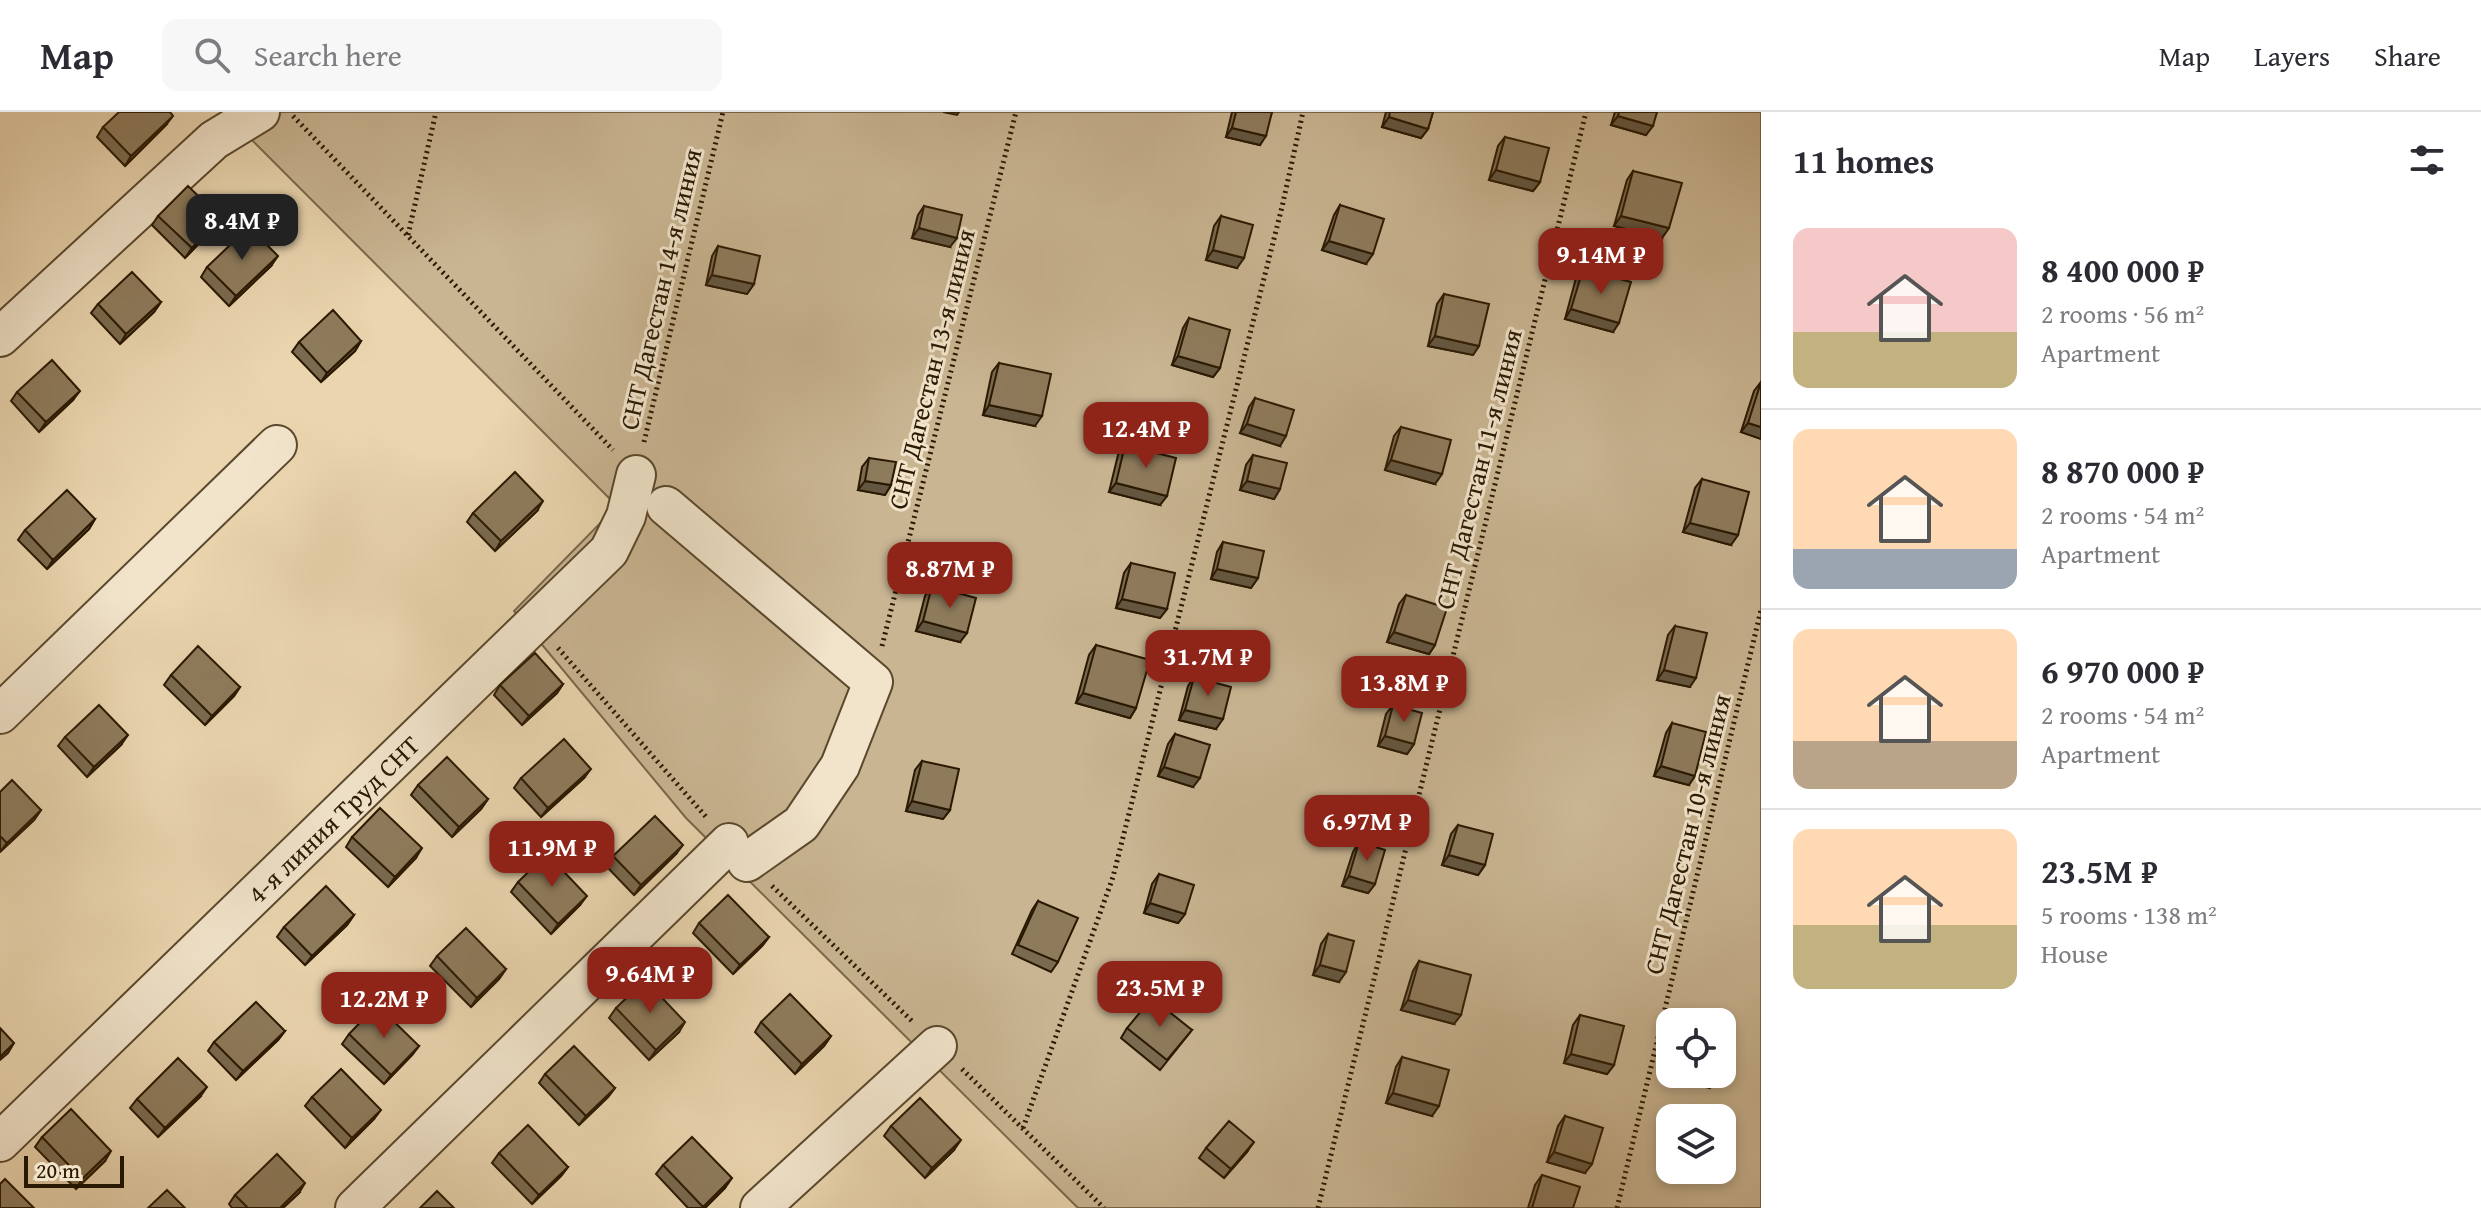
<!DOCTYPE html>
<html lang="en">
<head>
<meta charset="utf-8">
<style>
  :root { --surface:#fff; --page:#f7f7f7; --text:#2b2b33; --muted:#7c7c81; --line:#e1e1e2; --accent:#8f2418 }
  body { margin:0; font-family:"Gentium Book Plus",serif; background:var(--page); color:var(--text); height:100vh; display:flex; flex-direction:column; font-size:30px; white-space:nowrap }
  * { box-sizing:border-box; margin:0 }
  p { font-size:26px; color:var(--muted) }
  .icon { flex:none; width:44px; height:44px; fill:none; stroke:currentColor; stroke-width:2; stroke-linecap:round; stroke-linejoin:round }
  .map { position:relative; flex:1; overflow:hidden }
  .panel { display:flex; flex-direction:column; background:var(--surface); width:720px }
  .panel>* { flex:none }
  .fabs { position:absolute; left:1656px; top:896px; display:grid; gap:16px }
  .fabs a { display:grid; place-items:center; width:80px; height:80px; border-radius:16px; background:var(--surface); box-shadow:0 4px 12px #0003; font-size:40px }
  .scale { position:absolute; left:24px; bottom:20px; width:100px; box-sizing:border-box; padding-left:8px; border:4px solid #2a1902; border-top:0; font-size:22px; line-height:28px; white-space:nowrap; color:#2a1902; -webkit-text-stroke:6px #f1e4cb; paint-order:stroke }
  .price { position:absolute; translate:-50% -68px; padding:0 18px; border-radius:16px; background:var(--accent); color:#fff; font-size:26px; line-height:52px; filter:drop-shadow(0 2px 4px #0008) }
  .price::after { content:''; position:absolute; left:50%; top:48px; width:24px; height:18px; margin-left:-12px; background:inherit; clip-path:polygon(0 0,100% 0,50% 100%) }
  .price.selected { background:#222; color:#fff }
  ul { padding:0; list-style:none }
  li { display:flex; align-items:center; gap:24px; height:200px; padding:0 32px }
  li+li { border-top:2px solid var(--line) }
  li span { display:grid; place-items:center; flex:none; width:224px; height:160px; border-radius:16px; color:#555 }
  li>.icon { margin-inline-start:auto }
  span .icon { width:96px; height:96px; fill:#fffc; stroke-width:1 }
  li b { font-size:34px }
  h2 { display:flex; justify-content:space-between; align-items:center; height:96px; padding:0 32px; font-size:34px }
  header { display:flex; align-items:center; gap:48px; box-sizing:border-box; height:112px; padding:0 40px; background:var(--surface); border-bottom:2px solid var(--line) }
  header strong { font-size:38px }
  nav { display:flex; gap:44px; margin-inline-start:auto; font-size:28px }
  .search { width:560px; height:72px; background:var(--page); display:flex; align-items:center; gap:20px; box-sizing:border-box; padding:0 28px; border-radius:16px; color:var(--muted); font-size:30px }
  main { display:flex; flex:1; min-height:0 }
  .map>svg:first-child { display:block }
  .green { fill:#c9b592; stroke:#7a674a; stroke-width:2; fill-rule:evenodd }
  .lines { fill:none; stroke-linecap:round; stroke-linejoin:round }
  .minor-casing { stroke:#5a482d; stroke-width:42 }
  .path { stroke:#2a1902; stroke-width:5; stroke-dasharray:2 4; stroke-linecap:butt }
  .minor { stroke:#f1e4cb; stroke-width:38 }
  .wall { fill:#7a6a4f; stroke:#2a1902; stroke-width:2 }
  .shaded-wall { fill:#635640; stroke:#2a1902; stroke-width:2 }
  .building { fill:#8e7b5c; stroke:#2a1902; stroke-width:2 }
  .labels { text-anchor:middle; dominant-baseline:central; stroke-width:6; stroke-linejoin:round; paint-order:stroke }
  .street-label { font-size:26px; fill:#2a1902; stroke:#f1e4cb }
</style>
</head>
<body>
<header>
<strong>Map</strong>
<div class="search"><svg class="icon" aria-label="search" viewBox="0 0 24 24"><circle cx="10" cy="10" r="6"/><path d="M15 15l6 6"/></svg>Search here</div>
<nav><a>Map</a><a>Layers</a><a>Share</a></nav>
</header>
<main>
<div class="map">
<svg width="1761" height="1096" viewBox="0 0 1761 1096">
  <rect width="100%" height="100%" fill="#ead5af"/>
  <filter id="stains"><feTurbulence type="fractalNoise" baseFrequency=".0025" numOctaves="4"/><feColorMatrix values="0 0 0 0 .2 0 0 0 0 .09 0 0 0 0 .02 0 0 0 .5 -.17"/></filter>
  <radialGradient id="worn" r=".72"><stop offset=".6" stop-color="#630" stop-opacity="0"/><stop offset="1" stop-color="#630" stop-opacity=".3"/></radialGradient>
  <path class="green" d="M224,0H1761V1096H1078L686,706L514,499L617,394ZM1670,910H1722V962H1670ZM1670,1006H1722V1058H1670Z"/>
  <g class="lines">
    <defs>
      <g id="minor">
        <path d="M0,225L214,28L260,0"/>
        <path d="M666,394L873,570L840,654L801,712L747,750"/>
        <path d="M0,602L277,333"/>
        <path id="s1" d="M0,1030L609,439L626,404L636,363"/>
        <path d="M355,1096L729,731"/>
        <path d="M760,1096L937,934"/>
      </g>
    </defs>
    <use href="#minor" class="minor-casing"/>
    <path class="path" d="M293,4L613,338
      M408,123L436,0
      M644,330L723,0
      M882,534L1016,0
      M558,536L707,706
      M772,774L914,911
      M962,957L1104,1096
      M1023,1016L1113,765L1282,95L1303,0
      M1318,1096L1586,0
      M1617,1096L1761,498"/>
    <use href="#minor" class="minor"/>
  </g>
  <path class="wall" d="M1232,0H1272L1260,33L1226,25Z
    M1386,0H1433L1428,17L1421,26L1382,15Z
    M1615,0H1657L1646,23L1611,13Z
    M166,13L125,54L97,25L103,15Z
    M1505,25L1540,70L1533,79L1489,68L1498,34Z
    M1633,59L1662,126L1614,114L1627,68Z
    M1340,93L1366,152L1322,138L1334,103Z
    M924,94L950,135L912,126L918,103Z
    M158,104L221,106L214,116L185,146L152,113Z
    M1221,104L1237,156L1206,148L1214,114Z
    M718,134L754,172L747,182L706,173L712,144Z
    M271,154L229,194L201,165L207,155Z
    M1583,157L1613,220L1565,207L1576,166Z
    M1444,182L1479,234L1473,243L1428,234L1437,192Z
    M161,190L154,200L120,232L91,201L98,192Z
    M1189,206L1220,256L1213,265L1172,253L1183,216Z
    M361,229L355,239L321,270L292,240L299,230Z
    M999,251L1035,314L983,303L992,260Z
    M1761,270V327L1741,320L1754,279Z
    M17,280L73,288L39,320L11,289Z
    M1255,286L1280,334L1240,321L1249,295Z
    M1401,315L1435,372L1385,358L1394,324Z
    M1125,333L1160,393L1109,380L1118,343Z
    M1253,343L1280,377L1274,387L1240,378L1246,353Z
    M869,346L891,373L885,383L858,378L862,355Z
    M1702,367L1731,433L1683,420L1695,376Z
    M537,399L495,439L467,410L473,401Z
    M95,407L89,417L47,457L18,428L25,418Z
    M1223,430L1258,466L1251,476L1211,467L1217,440Z
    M1131,451L1167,497L1160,506L1116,496L1124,461Z
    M932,474L960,530L916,519L925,484Z
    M1406,483L1435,533L1429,542L1387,530L1399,492Z
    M1675,514L1690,575L1657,568L1668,523Z
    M1096,533L1136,596L1130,606L1076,591L1089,543Z
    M171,563L240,575L234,584L205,613L164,573Z
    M1194,565L1216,617L1179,608L1188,574Z
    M563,572L557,581L522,613L494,583L500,573Z
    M1393,593L1414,632L1407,642L1378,634L1386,602Z
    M1672,611L1689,673L1654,664L1666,621Z
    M1175,622L1193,675L1158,664L1168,632Z
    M65,625L121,633L87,665L58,634Z
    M922,649L950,698L943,707L906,699L915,658Z
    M521,666H584L541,705L514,676Z
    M418,673L488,687L481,697L452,725L411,683Z
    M0,680L41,698L34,708L0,740Z
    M1458,713L1485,753L1478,763L1442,753L1451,722Z
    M352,725L416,746L388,775L346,735Z
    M1359,730L1375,772L1368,781L1342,774L1353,740Z
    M676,742L634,783L606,754L613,744Z
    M1159,762L1185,802L1178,811L1144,801L1152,772Z
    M518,770L580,793L551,822L511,780Z
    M1038,789L1058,850L1051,860L1012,842L1032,798Z
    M354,803L347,813L305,853L277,825L284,815Z
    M699,811L769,825L762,834L733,862L693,821Z
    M1328,822L1339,870L1313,863L1321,832Z
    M437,844L506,857L499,867L471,895L430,854Z
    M1419,849L1454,912L1401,898L1413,859Z
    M616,896L679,920L649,948L609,906Z
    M1580,903L1614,953L1607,962L1564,951L1573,913Z
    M761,910L831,924L824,934L795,962L755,920Z
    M1127,916L1192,918L1160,958L1121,926Z
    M285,919L278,928L236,968L208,939L214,930Z
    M349,922L419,934L412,943L384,972L342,932Z
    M1402,945L1432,1004L1386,991L1396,955Z
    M545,962L615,976L608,985L579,1013L539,971Z
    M200,985L158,1025L130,996L137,987Z
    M312,985L374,1007L345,1036L305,994Z
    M1565,1004L1585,1061L1547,1050L1558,1014Z
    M891,1014L954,1038L925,1066L884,1024Z
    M42,1025L105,1049L76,1077L35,1035Z
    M1206,1036L1247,1040L1224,1066L1199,1046Z
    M499,1041L568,1055L561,1064L532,1092L492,1051Z
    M663,1053L725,1076L705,1096H688L656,1062Z
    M1542,1063L1573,1096H1528L1535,1073Z
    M299,1081L283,1096H232L229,1092L235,1083Z"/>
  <path class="shaded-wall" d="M943,0H959L957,3Z
    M173,4L166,13L125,54L131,44Z
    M1618,4L1653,14L1646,23L1611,13Z
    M1389,5L1428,17L1421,26L1382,15Z
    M1232,16L1266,24L1260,33L1226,25Z
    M1496,58L1540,70L1533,79L1489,68Z
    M1621,104L1669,116L1662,126L1614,114Z
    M221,106L214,116L185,146L192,136Z
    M919,116L957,126L950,135L912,126Z
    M1329,129L1373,142L1366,152L1322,138Z
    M1213,138L1244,146L1237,156L1206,148Z
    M278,144L271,154L229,194L236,184Z
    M712,163L754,172L747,182L706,173Z
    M161,190L154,200L120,232L126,222Z
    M1571,197L1619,211L1613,220L1565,207Z
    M1435,224L1479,234L1473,243L1428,234Z
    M361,229L355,239L321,270L327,261Z
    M1178,244L1220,256L1213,265L1172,253Z
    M80,279L73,288L39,320L46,310Z
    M989,293L1042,304L1035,314L983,303Z
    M1748,311L1761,315V327L1741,320Z
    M1247,312L1286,324L1280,334L1240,321Z
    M1391,348L1442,362L1435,372L1385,358Z
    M865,369L891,373L885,383L858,378Z
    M1247,369L1280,377L1274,387L1240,378Z
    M1116,371L1167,384L1160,393L1109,380Z
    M543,389L537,399L495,439L501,429Z
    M95,407L89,417L47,457L53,448Z
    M1690,411L1738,423L1731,433L1683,420Z
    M1217,457L1258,466L1251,476L1211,467Z
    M1122,487L1167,497L1160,506L1116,496Z
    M923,509L967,521L960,530L916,519Z
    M1394,520L1435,533L1429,542L1387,530Z
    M1664,558L1696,566L1690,575L1657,568Z
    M563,572L557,581L522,613L529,604Z
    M240,575L234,584L205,613L212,604Z
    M1083,581L1136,596L1130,606L1076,591Z
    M1185,598L1223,607L1216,617L1179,608Z
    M128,623L121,633L87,665L94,655Z
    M1385,624L1414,632L1407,642L1378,634Z
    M1661,654L1695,664L1689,673L1654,664Z
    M1164,655L1200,666L1193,675L1158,664Z
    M591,657L584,666L541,705L548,696Z
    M488,687L481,697L452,725L459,715Z
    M912,689L950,698L943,707L906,699Z
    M41,698L34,708L0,740L7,731Z
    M683,733L676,742L634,783L641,773Z
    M422,736L416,746L388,775L395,765Z
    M1449,743L1485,753L1478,763L1442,753Z
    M1349,764L1375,772L1368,781L1342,774Z
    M587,784L580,793L551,822L558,812Z
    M1150,791L1185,802L1178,811L1144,801Z
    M354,803L347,813L305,853L312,844Z
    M769,825L762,834L733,862L740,853Z
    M1320,853L1346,860L1339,870L1313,863Z
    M506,857L499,867L471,895L477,886Z
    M1408,888L1461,903L1454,912L1401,898Z
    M685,910L679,920L649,948L656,938Z
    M285,919L278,928L236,968L243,959Z
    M831,924L824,934L795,962L802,952Z
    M14,931L8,941L0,948V945Z
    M419,934L412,943L384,972L391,963Z
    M1571,942L1614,953L1607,962L1564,951Z
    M1678,962H1698L1716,967L1710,976L1674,967Z
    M207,975L200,985L158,1025L165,1016Z
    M615,976L608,985L579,1013L586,1004Z
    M1393,981L1439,994L1432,1004L1386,991Z
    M381,998L374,1007L345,1036L352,1026Z
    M961,1028L954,1038L925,1066L932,1056Z
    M1254,1030L1247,1040L1224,1066L1231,1057Z
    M111,1039L105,1049L76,1077L82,1067Z
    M1554,1040L1592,1052L1585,1061L1547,1050Z
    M568,1055L561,1064L532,1092L539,1083Z
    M732,1066L725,1076L705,1096H702Z
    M305,1071L299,1081L283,1096H280Z"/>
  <path class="building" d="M119,0H170L173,4L131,44L103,15Z
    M1236,0H1272L1266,24L1232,16Z
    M1390,0H1433L1428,17L1389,5Z
    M1619,0H1657L1653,14L1618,4Z
    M1505,25L1549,36L1540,70L1496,58Z
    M1633,59L1682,71L1669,116L1621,104Z
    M188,74L221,106L192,136L158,104Z
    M1340,93L1384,107L1373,142L1329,129Z
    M924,94L962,103L957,126L919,116Z
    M1221,104L1253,113L1244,146L1213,138Z
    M249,115L278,144L236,184L207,155Z
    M718,134L760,144L754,172L712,163Z
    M1583,157L1631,170L1619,211L1571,197Z
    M132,160L161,190L126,222L98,192Z
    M1444,182L1489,192L1479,234L1435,224Z
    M333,198L361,229L327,261L299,230Z
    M1189,206L1230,218L1220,256L1178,244Z
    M52,248L80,279L46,310L17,280Z
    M999,251L1051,262L1042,304L989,293Z
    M1761,270V315L1748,311Z
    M1255,286L1294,298L1286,324L1247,312Z
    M1401,315L1451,328L1442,362L1391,348Z
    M1125,333L1176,346L1167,384L1116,371Z
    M1253,343L1287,351L1280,377L1247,369Z
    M869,346L896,350L891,373L865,369Z
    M515,360L543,389L501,429L473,401Z
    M1702,367L1749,380L1738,423L1690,411Z
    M67,378L95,407L53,448L25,418Z
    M1223,430L1264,439L1258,466L1217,457Z
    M1131,451L1175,461L1167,497L1122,487Z
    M932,474L976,486L967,521L923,509Z
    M1406,483L1447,496L1435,533L1394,520Z
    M1675,514L1707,521L1696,566L1664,558Z
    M1096,533L1150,548L1136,596L1083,581Z
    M198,534L240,575L212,604L171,563Z
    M535,541L563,572L529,604L500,573Z
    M1194,565L1231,575L1223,607L1185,598Z
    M99,593L128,623L94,655L65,625Z
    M1393,593L1422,601L1414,632L1385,624Z
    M1672,611L1706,620L1695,664L1661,654Z
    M1175,622L1210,633L1200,666L1164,655Z
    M564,627L591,657L548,696L521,666Z
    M447,645L488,687L459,715L418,673Z
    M922,649L959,657L950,698L912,689Z
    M12,668L41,698L7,731L0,724V680Z
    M380,696L422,736L395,765L352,725Z
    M655,704L683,733L641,773L613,744Z
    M1458,713L1493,722L1485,753L1449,743Z
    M1359,730L1385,738L1375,772L1349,764Z
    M547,742L587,784L558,812L518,770Z
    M1159,762L1194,773L1185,802L1150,791Z
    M326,774L354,803L312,844L284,815Z
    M728,783L769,825L740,853L699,811Z
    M1038,789L1078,806L1058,850L1018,833Z
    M466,816L506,857L477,886L437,844Z
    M1328,822L1354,829L1346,860L1320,853Z
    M1419,849L1471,863L1461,903L1408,888Z
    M645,868L685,910L656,938L616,896Z
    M790,882L831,924L802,952L761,910Z
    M1152,886L1192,918L1167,948L1127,916Z
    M256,890L285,919L243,959L214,930Z
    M377,893L419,934L391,963L349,922Z
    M1580,903L1624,914L1614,953L1571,942Z
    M0,916L14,931L0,945Z
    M574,934L615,976L586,1004L545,962Z
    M1402,945L1449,958L1439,994L1393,981Z
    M178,946L207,975L165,1016L137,987Z
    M341,957L381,998L352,1026L312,985Z
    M1698,962H1718L1716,967Z
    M920,986L961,1028L932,1056L891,1014Z
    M71,997L111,1039L82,1067L42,1025Z
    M1683,998L1707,1006H1680Z
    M1565,1004L1603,1016L1592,1052L1554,1040Z
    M1229,1009L1254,1030L1231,1057L1206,1036Z
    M528,1013L568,1055L539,1083L499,1041Z
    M692,1025L732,1066L703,1095L663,1053Z
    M277,1042L305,1071L280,1096H248L235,1083Z
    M1542,1063L1580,1075L1573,1096H1532Z
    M5,1067L34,1096H0V1072Z
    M167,1078L185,1096H148Z
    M437,1079L454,1096H420Z"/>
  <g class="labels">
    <g class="street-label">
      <text transform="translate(660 177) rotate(-77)">СНТ Дагестан 14-я линия</text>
      <text transform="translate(931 257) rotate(-76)">СНТ Дагестан 13-я линия</text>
      <text transform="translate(1478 357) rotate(-76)">СНТ Дагестан 11-я линия</text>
      <text stroke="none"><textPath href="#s1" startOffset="464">4-я линия Труд СНТ</textPath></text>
      <text transform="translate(1687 722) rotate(-76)">СНТ Дагестан 10-я линия</text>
    </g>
  </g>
  <rect width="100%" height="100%" filter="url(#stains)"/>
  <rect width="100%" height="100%" fill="url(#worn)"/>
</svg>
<div class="fabs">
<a><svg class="icon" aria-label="locate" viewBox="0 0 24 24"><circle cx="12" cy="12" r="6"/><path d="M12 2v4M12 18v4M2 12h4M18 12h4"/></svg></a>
<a><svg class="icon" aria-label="layers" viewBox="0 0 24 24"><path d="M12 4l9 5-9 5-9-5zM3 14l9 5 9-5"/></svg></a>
</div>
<div class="scale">20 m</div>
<b class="price selected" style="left:242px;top:150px">8.4M ₽</b>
<b class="price" style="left:1601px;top:184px">9.14M ₽</b>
<b class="price" style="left:1146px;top:358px">12.4M ₽</b>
<b class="price" style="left:950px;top:498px">8.87M ₽</b>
<b class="price" style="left:1208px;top:586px">31.7M ₽</b>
<b class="price" style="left:1404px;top:612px">13.8M ₽</b>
<b class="price" style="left:1367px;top:751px">6.97M ₽</b>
<b class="price" style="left:552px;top:777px">11.9M ₽</b>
<b class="price" style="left:650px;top:903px">9.64M ₽</b>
<b class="price" style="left:1160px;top:917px">23.5M ₽</b>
<b class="price" style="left:384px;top:928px">12.2M ₽</b>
</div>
<section class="panel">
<h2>11 homes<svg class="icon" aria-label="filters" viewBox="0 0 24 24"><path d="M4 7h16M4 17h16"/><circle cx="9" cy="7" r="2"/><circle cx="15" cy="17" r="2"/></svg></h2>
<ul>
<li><span style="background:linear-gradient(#f6c9c9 65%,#c2b280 0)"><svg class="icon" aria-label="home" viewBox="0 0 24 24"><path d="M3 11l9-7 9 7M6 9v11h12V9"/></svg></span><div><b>8 400 000 ₽</b><p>2 rooms · 56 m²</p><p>Apartment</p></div></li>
<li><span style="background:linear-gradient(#ffd9b3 75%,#9aa5b1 0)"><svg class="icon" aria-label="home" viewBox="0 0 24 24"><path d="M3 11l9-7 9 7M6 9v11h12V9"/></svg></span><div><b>8 870 000 ₽</b><p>2 rooms · 54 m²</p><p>Apartment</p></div></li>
<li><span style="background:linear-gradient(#ffd9b3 70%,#b9a48a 0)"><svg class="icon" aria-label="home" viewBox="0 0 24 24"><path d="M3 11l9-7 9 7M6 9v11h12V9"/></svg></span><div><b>6 970 000 ₽</b><p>2 rooms · 54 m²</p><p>Apartment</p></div></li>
<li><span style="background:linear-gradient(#ffd9b3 60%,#c2b280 0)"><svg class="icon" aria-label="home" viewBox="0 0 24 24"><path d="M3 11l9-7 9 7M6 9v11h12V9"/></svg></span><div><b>23.5M ₽</b><p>5 rooms · 138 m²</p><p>House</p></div></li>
</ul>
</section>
</main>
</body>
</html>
